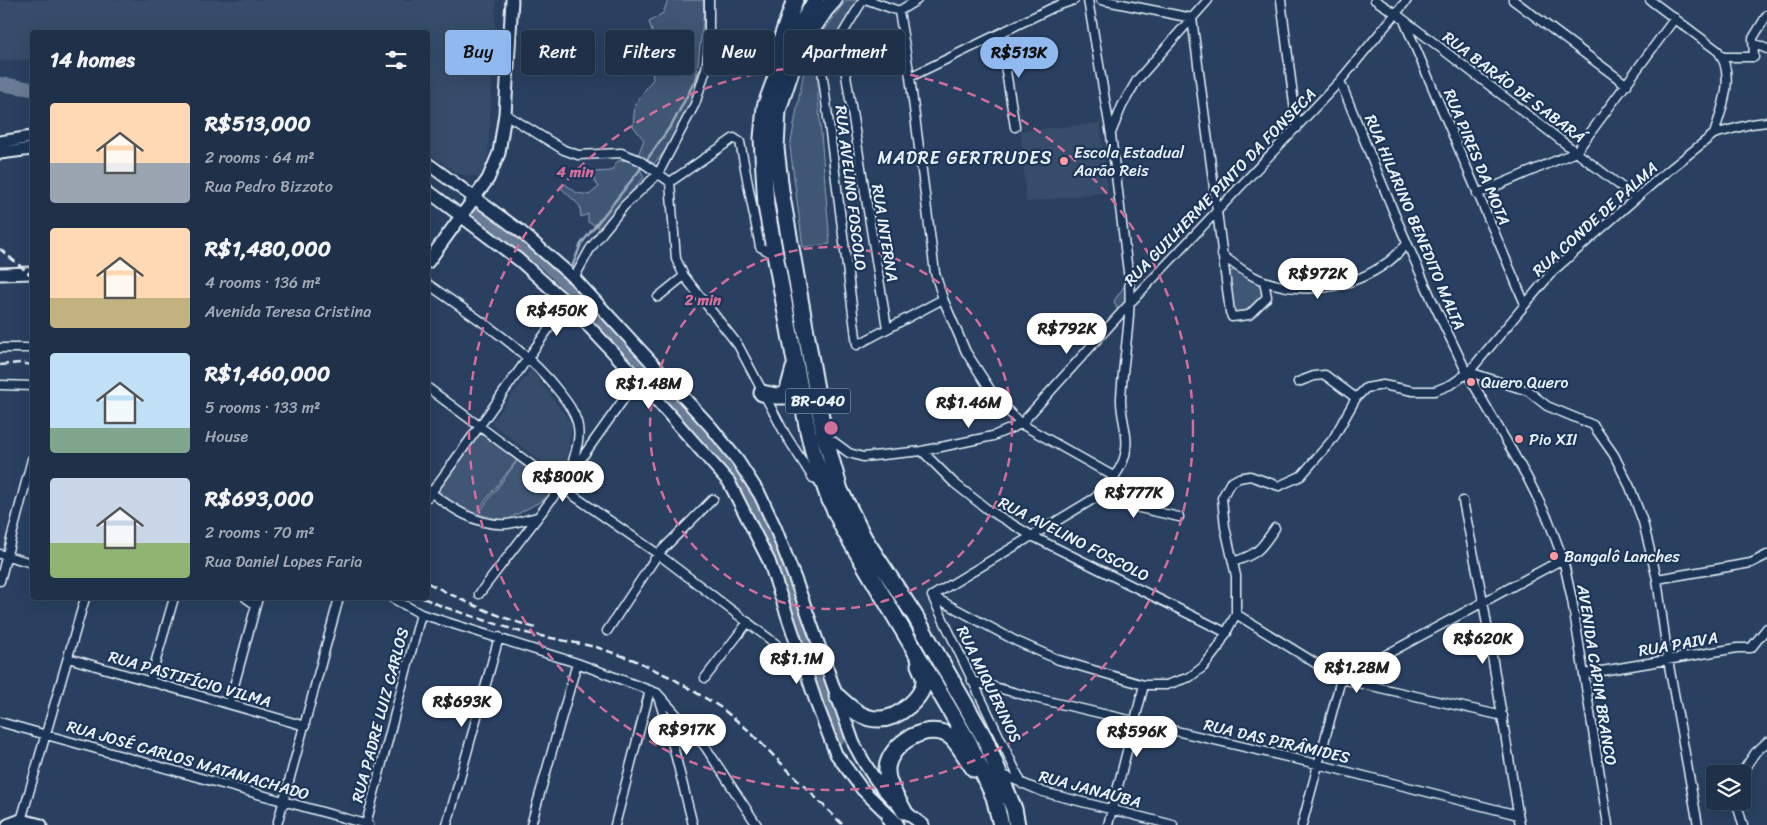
<!DOCTYPE html>
<html lang="en">
<head>
<meta charset="utf-8">
<style>
  :root { --surface:#1f3049; --page:#273850; --text:#f1f3f6; --muted:#a1a9b4; --line:#3c4b61; --accent:#90b9f0 }
  body { margin:0; font-family:Sriracha,sans-serif; background:var(--page); color:var(--text); height:100vh; display:flex; flex-direction:column; font-size:19px; white-space:nowrap }
  * { box-sizing:border-box; margin:0 }
  p { font-size:16px; color:var(--muted) }
  .icon { flex:none; width:28px; height:28px; fill:none; stroke:currentColor; stroke-width:2; stroke-linecap:round; stroke-linejoin:round }
  .map { position:relative; flex:1; overflow:hidden }
  .panel { position:absolute; left:30px; top:30px; width:400px; height:570px; display:flex; flex-direction:column; background:var(--surface); border-radius:5px; box-shadow:0 5px 20px #0002,0 0 0 1px var(--line) }
  .panel>* { flex:none }
  .banner { position:absolute; left:445px; top:30px; width:475px; height:45px; display:flex; gap:10px }
  .controls { position:absolute; left:1706px; top:765px; display:grid; gap:10px }
  .controls a { display:grid; place-items:center; width:45px; height:45px; border-radius:5px; background:var(--surface); box-shadow:0 5px 20px #0002,0 0 0 1px var(--line); font-size:25px }
  .price { position:absolute; translate:-50% -42px; padding:0 11px; border-radius:18px; background:#fff; color:#222; font-size:16px; line-height:32px; filter:drop-shadow(0 1px 2px #0008) }
  .price::after { content:''; position:absolute; left:50%; top:30px; width:15px; height:11px; margin-left:-8px; background:inherit; clip-path:polygon(0 0,100% 0,50% 100%) }
  .price.active { background:var(--accent); color:#111 }
  ul { padding:0; list-style:none }
  li { display:flex; align-items:center; gap:15px; height:125px; padding:0 20px }
  li span { display:grid; place-items:center; flex:none; width:140px; height:100px; border-radius:5px; color:#555 }
  li>.icon { margin-inline-start:auto }
  span .icon { width:60px; height:60px; fill:#fffc; stroke-width:1 }
  li b { font-size:21px }
  h2 { display:flex; justify-content:space-between; align-items:center; height:60px; padding:0 20px; font-size:21px }
  .tag { padding:0 18px; border-radius:5px; background:var(--surface); box-shadow:0 5px 20px #0002,0 0 0 1px var(--line); font-size:18px; line-height:45px }
  .tag.active { background:var(--accent); color:#111 }
  .map>svg:first-child { display:block }
  .built { fill:#364d6b }
  .green { fill:#415774; stroke:#94a4b6 }
  .lines { fill:none; stroke-linecap:round; stroke-linejoin:round }
  .stream { stroke:#9dabbd; stroke-width:2.5 }
  .river { stroke:#6b7c95; stroke-width:14 }
  .street-casing { stroke:#e8f1f8; stroke-width:11 }
  .secondary-casing { stroke:#e8f1f8; stroke-width:15 }
  .highway-casing { stroke:#e8f1f8; stroke-width:19 }
  .street { stroke:#1d3557; stroke-width:8 }
  .secondary { stroke:#1d3557; stroke-width:11 }
  .highway { stroke:#1d3557; stroke-width:15 }
  .rail { stroke:#e8f1f8; stroke-width:2.5; stroke-dasharray:8 4; stroke-linecap:butt }
  .ring { fill:none; stroke:#d16f9a; stroke-width:2.5; stroke-dasharray:9 6 }
  .poi-dot { fill:#ff9aa2; stroke:#1d3557; stroke-width:2 }
  .labels { text-anchor:middle; dominant-baseline:central; stroke-width:4.5; stroke-linejoin:round; paint-order:stroke }
  .shield { fill:#1d3557; stroke:#abb9c8; stroke-width:1 }
  .shield-label { font-size:15px; font-weight:bold; fill:#e8f1f8 }
  .street-label { font-size:16px; fill:#e8f1f8; stroke:#1d3557 }
  .poi-label { font-size:16px; fill:#e8f1f8; stroke:#1d3557; text-anchor:start }
  .neighbourhood-label { font-size:18px; letter-spacing:1px; fill:#e8f1f8; stroke:#1d3557 }
  .centre { fill:#d16f9a; stroke:#1d3557; stroke-width:2.5 }
  .ring-label { font-size:15px; text-anchor:middle; font-weight:bold; fill:#d16f9a; stroke:#1d3557; stroke-width:4.5; stroke-linejoin:round; paint-order:stroke }
</style>
</head>
<body>
<div class="map">
<svg width="1767" height="825" viewBox="0 0 1767 825">
  <rect width="100%" height="100%" fill="#294061"/>
  <filter id="ink" filterUnits="userSpaceOnUse"><feTurbulence type="fractalNoise" baseFrequency=".02" numOctaves="2"/><feDisplacementMap in="SourceGraphic" scale="10" xChannelSelector="R" yChannelSelector="G"/><feConvolveMatrix kernelMatrix="1 2 1 2 8 2 1 2 1" color-interpolation-filters="sRGB"/></filter>
  <g filter="url(#ink)">
    <path class="built" d="M0,0H496L488,157L480,177L459,174L438,160L428,151V32H32V59L0,61Z
      M1100,123L1108,192L1026,202L1021,131Z
      M531,370L572,424L565,469L560,476L491,423Z"/>
    <path class="green" d="M668,0H704L703,21L694,96L672,143L652,166L638,155L644,140L633,126L635,104L653,79L648,45L652,31L649,22L663,13Z
      M846,0H858L828,49L818,71V97L830,244L803,247L790,147L805,65L817,41Z
      M628,160L637,163L644,177L600,228L588,222V214L581,217L580,206L560,187L565,184L577,193L589,195L599,187L594,180L595,172L611,171L618,161Z
      M1240,269L1261,281C1264,301 1261,302 1246,314H1232L1230,271Z
      M1125,285L1142,292L1129,316L1119,314L1114,301Z
      M480,433L517,460L475,514H470L434,491Z
      M518,460L557,487L552,495L505,521L478,514Z"/>
    <g class="lines">
      <path class="stream" d="M704,0L705,36
        M646,161L674,121L704,63
        M572,267L581,244L642,167"/>
      <path class="river" d="M0,84L32,89
        M480,213L547,264L566,282L613,336L702,430L721,453L745,487L779,556L816,669L840,737"/>
      <defs>
        <path id="street" d="M863,0L840,38L887,328
          M868,0L899,11
          M1101,0L1192,18L1230,312L1232,317L1249,315L1267,297L1264,281
          M1281,0L1297,128
          M1375,0L1395,13L1636,198
          M1513,0L1627,85
          M1650,0L1718,51C1736,75 1722,108 1714,134
          M899,11L910,77L935,273L943,299L966,352L995,397L1021,424L1115,477
          M899,11L917,0
          M1405,23L1525,304
          M1000,34L1015,127
          M840,38L822,70L857,345L943,299
          M1755,44L1767,49
          M1722,57H1754L1753,38L1767,15
          M910,77L1054,7L1074,0
          M1340,81L1397,220L1432,300L1467,373L1527,477L1548,519L1563,559L1572,600L1608,825
          M505,114L564,150L578,155L621,153L639,160L670,182L676,259L684,276L738,345L785,434L813,478L823,481
          M1111,133L1122,106L1137,80L1208,0
          M670,182L734,138L740,142L760,247L775,255
          M1477,194L1576,152L1675,18
          M1222,255C1235,265 1248,275 1264,281C1305,296 1353,288 1388,262C1395,257 1401,250 1407,244
          M574,278L590,249L603,232L624,206L658,174L695,104L706,69L709,49V0
          M428,284C474,317 525,347 560,393C567,402 574,411 577,422C582,438 574,456 570,471
          M658,297L684,276
          M0,348H32
          M1469,372L1528,391L1547,406L1593,425L1614,455L1630,487L1643,522L1657,579L1668,660L1698,825
          M1298,382L1314,376L1325,375L1356,398
          M0,385L32,386
          M428,388L561,487L658,554L776,644
          M826,436L849,453L863,457L922,451L993,436L1021,424L1131,302L1340,81L1407,0
          M922,451L954,483L987,509L1032,536L1227,633
          M428,490C449,507 478,527 507,524C517,523 528,519 538,517
          M428,497L479,427L567,303
          M1095,498L1179,517
          M1463,501L1483,601L1520,825
          M0,554L32,563
          M1233,562C1258,554 1261,549 1275,528
          M1657,579L1751,563L1767,555
          M0,581L32,459
          M479,594L561,487L638,379
          M932,596L1016,641L1059,660L1144,685H1166L1190,677L1203,667L1218,648L1236,614V576L1225,527L1222,498L1230,483L1239,478L1250,476L1279,486L1301,476L1333,439L1356,398L1366,388L1383,385L1413,391H1435L1452,384L1469,372L1553,271L1659,178L1714,134L1751,124L1767,122
          M932,596L1095,498C1107,485 1121,472 1125,455C1130,435 1120,417 1121,398C1123,358 1132,319 1129,280L1111,135L1088,0
          M932,596L1022,784
          M246,598L256,605
          M392,598L421,614L577,663L657,693L704,745L757,825
          M1236,614L1341,679L1503,716
          M607,631L658,554L713,499
          M68,658L305,726
          M1584,674L1737,648H1751L1767,628
          M705,678L748,622
          M150,681L174,598
          M972,681L1035,698L1317,764L1518,815
          M658,697L670,734L693,825
          M229,704L258,598
          M0,722L369,825
          M1001,774L1043,792L1173,825
          M1741,774L1755,753L1767,742
          M1736,801L1743,825
          M20,824L85,598
          M366,824L421,614
          M277,825L339,598
          M447,825L499,637
          M531,825L577,663
          M615,825L650,690
          M1108,825L1144,685
          M1302,825L1341,679L1563,559"/>
        <path id="secondary" d="M0,142L32,137
          M0,153L32,149
          M428,164L520,231L574,278L711,427L738,461L760,495L775,527L797,584L854,744C872,779 890,802 923,825
          M428,191L519,260L567,303L638,379L729,482L769,561L817,705L836,754L862,789L897,823
          M428,262L488,179L499,153L505,114L512,0
          M0,274L32,273
          M8,825L21,820L41,825"/>
        <path id="highway" d="M816,0L796,32L781,63L765,107L762,138L766,206L808,431L814,456L828,496L844,530L968,741L994,797L1001,825
          M834,0L825,10L807,37L792,68L778,110L776,148L781,191L824,434L840,490L864,538L915,616L985,739L1014,809L1017,825
          M775,57L795,0
          M762,393L776,396H784L788,390L794,368
          M837,696C849,707 862,720 880,719C897,719 924,698 924,680C924,675 921,670 919,665
          M904,811C897,798 886,783 887,768C890,743 929,720 951,737C959,744 967,760 974,769
          M890,819L893,825"/>
      </defs>
      <use href="#street" class="street-casing"/>
      <use href="#secondary" class="secondary-casing"/>
      <use href="#highway" class="highway-casing"/>
      <use href="#street" class="street"/>
      <use href="#secondary" class="secondary"/>
      <use href="#highway" class="highway"/>
      <path class="rail" d="M0,249L32,276
        M0,365L20,363L32,365
        M428,583C463,601 498,617 536,628
        M423,598L444,607L521,632L596,647L634,660L672,678L720,707L747,729L843,825"/>
    </g>
  </g>
  <g class="ring">
    <circle cx="831" cy="428" r="181"/>
    <circle cx="831" cy="428" r="362"/>
  </g>
  <g class="poi-dot">
    <circle cx="1064" cy="161" r="5"/>
    <circle cx="1471" cy="382" r="5"/>
    <circle cx="1519" cy="439" r="5"/>
    <circle cx="1554" cy="556" r="5"/>
  </g>
  <g class="labels">
    <rect class="shield" x="785.5" y="388.5" width="65" height="25" rx="4"/>
    <g class="shield-label">
      <text x="818" y="401">BR-040</text>
    </g>
    <g class="street-label">
      <text transform="translate(1514 87) rotate(37)">RUA BARÃO DE SABARÁ</text>
      <text transform="translate(1477 157) rotate(67)">RUA PIRES DA MOTA</text>
      <text transform="translate(1220 187) rotate(-46)">RUA GUILHERME PINTO DA FONSECA</text>
      <text transform="translate(851 188) rotate(83)">RUA AVELINO FOSCOLO</text>
      <text transform="translate(1595 219) rotate(-42)">RUA CONDE DE PALMA</text>
      <text transform="translate(1415 222) rotate(67)">RUA HILARINO BENEDITO MALTA</text>
      <text transform="translate(885 233) rotate(81)">RUA INTERNA</text>
      <text transform="translate(1074 539) rotate(27)">RUA AVELINO FOSCOLO</text>
      <text transform="translate(1678 644) rotate(-10)">RUA PAIVA</text>
      <text transform="translate(1597 675) rotate(81)">AVENIDA CAPIM BRANCO</text>
      <text transform="translate(190 679) rotate(16)">RUA PASTIFÍCIO VILMA</text>
      <text transform="translate(989 684) rotate(64)">RUA MIQUERINOS</text>
      <text transform="translate(380 715) rotate(-75)">RUA PADRE LUIZ CARLOS</text>
      <text transform="translate(1277 741) rotate(13)">RUA DAS PIRÂMIDES</text>
      <text transform="translate(188 760) rotate(16)">RUA JOSÉ CARLOS MATAMACHADO</text>
      <text transform="translate(1090 789) rotate(15)">RUA JANAÚBA</text>
    </g>
    <g class="poi-label">
      <text x="1074" y="152">Escola Estadual<tspan x="1074" dy="18">Aarão Reis</tspan></text>
      <text x="1481" y="382">Quero Quero</text>
      <text x="1529" y="439">Pio XII</text>
      <text x="1564" y="556">Bangalô Lanches</text>
    </g>
    <g class="neighbourhood-label">
      <text x="965" y="158">MADRE GERTRUDES</text>
    </g>
  </g>
  <circle cx="831" cy="428" r="8" class="centre"/>
  <g class="ring-label">
    <text x="575" y="177">4 min</text>
    <text x="703" y="305">2 min</text>
  </g>
</svg>
<div class="controls">
<a><svg class="icon" aria-label="layers" viewBox="0 0 24 24"><path d="M12 4l9 5-9 5-9-5zM3 14l9 5 9-5"/></svg></a>
</div>
<b class="price active" style="left:1019px;top:79px">R$513K</b>
<b class="price" style="left:1318px;top:300px">R$972K</b>
<b class="price" style="left:557px;top:337px">R$450K</b>
<b class="price" style="left:1067px;top:355px">R$792K</b>
<b class="price" style="left:649px;top:410px">R$1.48M</b>
<b class="price" style="left:969px;top:429px">R$1.46M</b>
<b class="price" style="left:563px;top:503px">R$800K</b>
<b class="price" style="left:1134px;top:519px">R$777K</b>
<b class="price" style="left:1483px;top:665px">R$620K</b>
<b class="price" style="left:797px;top:685px">R$1.1M</b>
<b class="price" style="left:1357px;top:694px">R$1.28M</b>
<b class="price" style="left:462px;top:728px">R$693K</b>
<b class="price" style="left:687px;top:756px">R$917K</b>
<b class="price" style="left:1137px;top:758px">R$596K</b>
<div class="banner">
<a class="tag active">Buy</a>
<a class="tag">Rent</a>
<a class="tag">Filters</a>
<a class="tag">New</a>
<a class="tag">Apartment</a>
</div>
<section class="panel">
<h2>14 homes<svg class="icon" aria-label="filters" viewBox="0 0 24 24"><path d="M4 7h16M4 17h16"/><circle cx="9" cy="7" r="2"/><circle cx="15" cy="17" r="2"/></svg></h2>
<ul>
<li><span style="background:linear-gradient(#ffd9b3 60%,#9aa5b1 0)"><svg class="icon" aria-label="home" viewBox="0 0 24 24"><path d="M3 11l9-7 9 7M6 9v11h12V9"/></svg></span><div><b>R$513,000</b><p>2 rooms · 64 m²</p><p>Rua Pedro Bizzoto</p></div></li>
<li><span style="background:linear-gradient(#ffd9b3 70%,#c2b280 0)"><svg class="icon" aria-label="home" viewBox="0 0 24 24"><path d="M3 11l9-7 9 7M6 9v11h12V9"/></svg></span><div><b>R$1,480,000</b><p>4 rooms · 136 m²</p><p>Avenida Teresa Cristina</p></div></li>
<li><span style="background:linear-gradient(#bfe0f5 75%,#7fa58c 0)"><svg class="icon" aria-label="home" viewBox="0 0 24 24"><path d="M3 11l9-7 9 7M6 9v11h12V9"/></svg></span><div><b>R$1,460,000</b><p>5 rooms · 133 m²</p><p>House</p></div></li>
<li><span style="background:linear-gradient(#c9d6e8 65%,#8fb573 0)"><svg class="icon" aria-label="home" viewBox="0 0 24 24"><path d="M3 11l9-7 9 7M6 9v11h12V9"/></svg></span><div><b>R$693,000</b><p>2 rooms · 70 m²</p><p>Rua Daniel Lopes Faria</p></div></li>
</ul>
</section>
</div>
</body>
</html>
